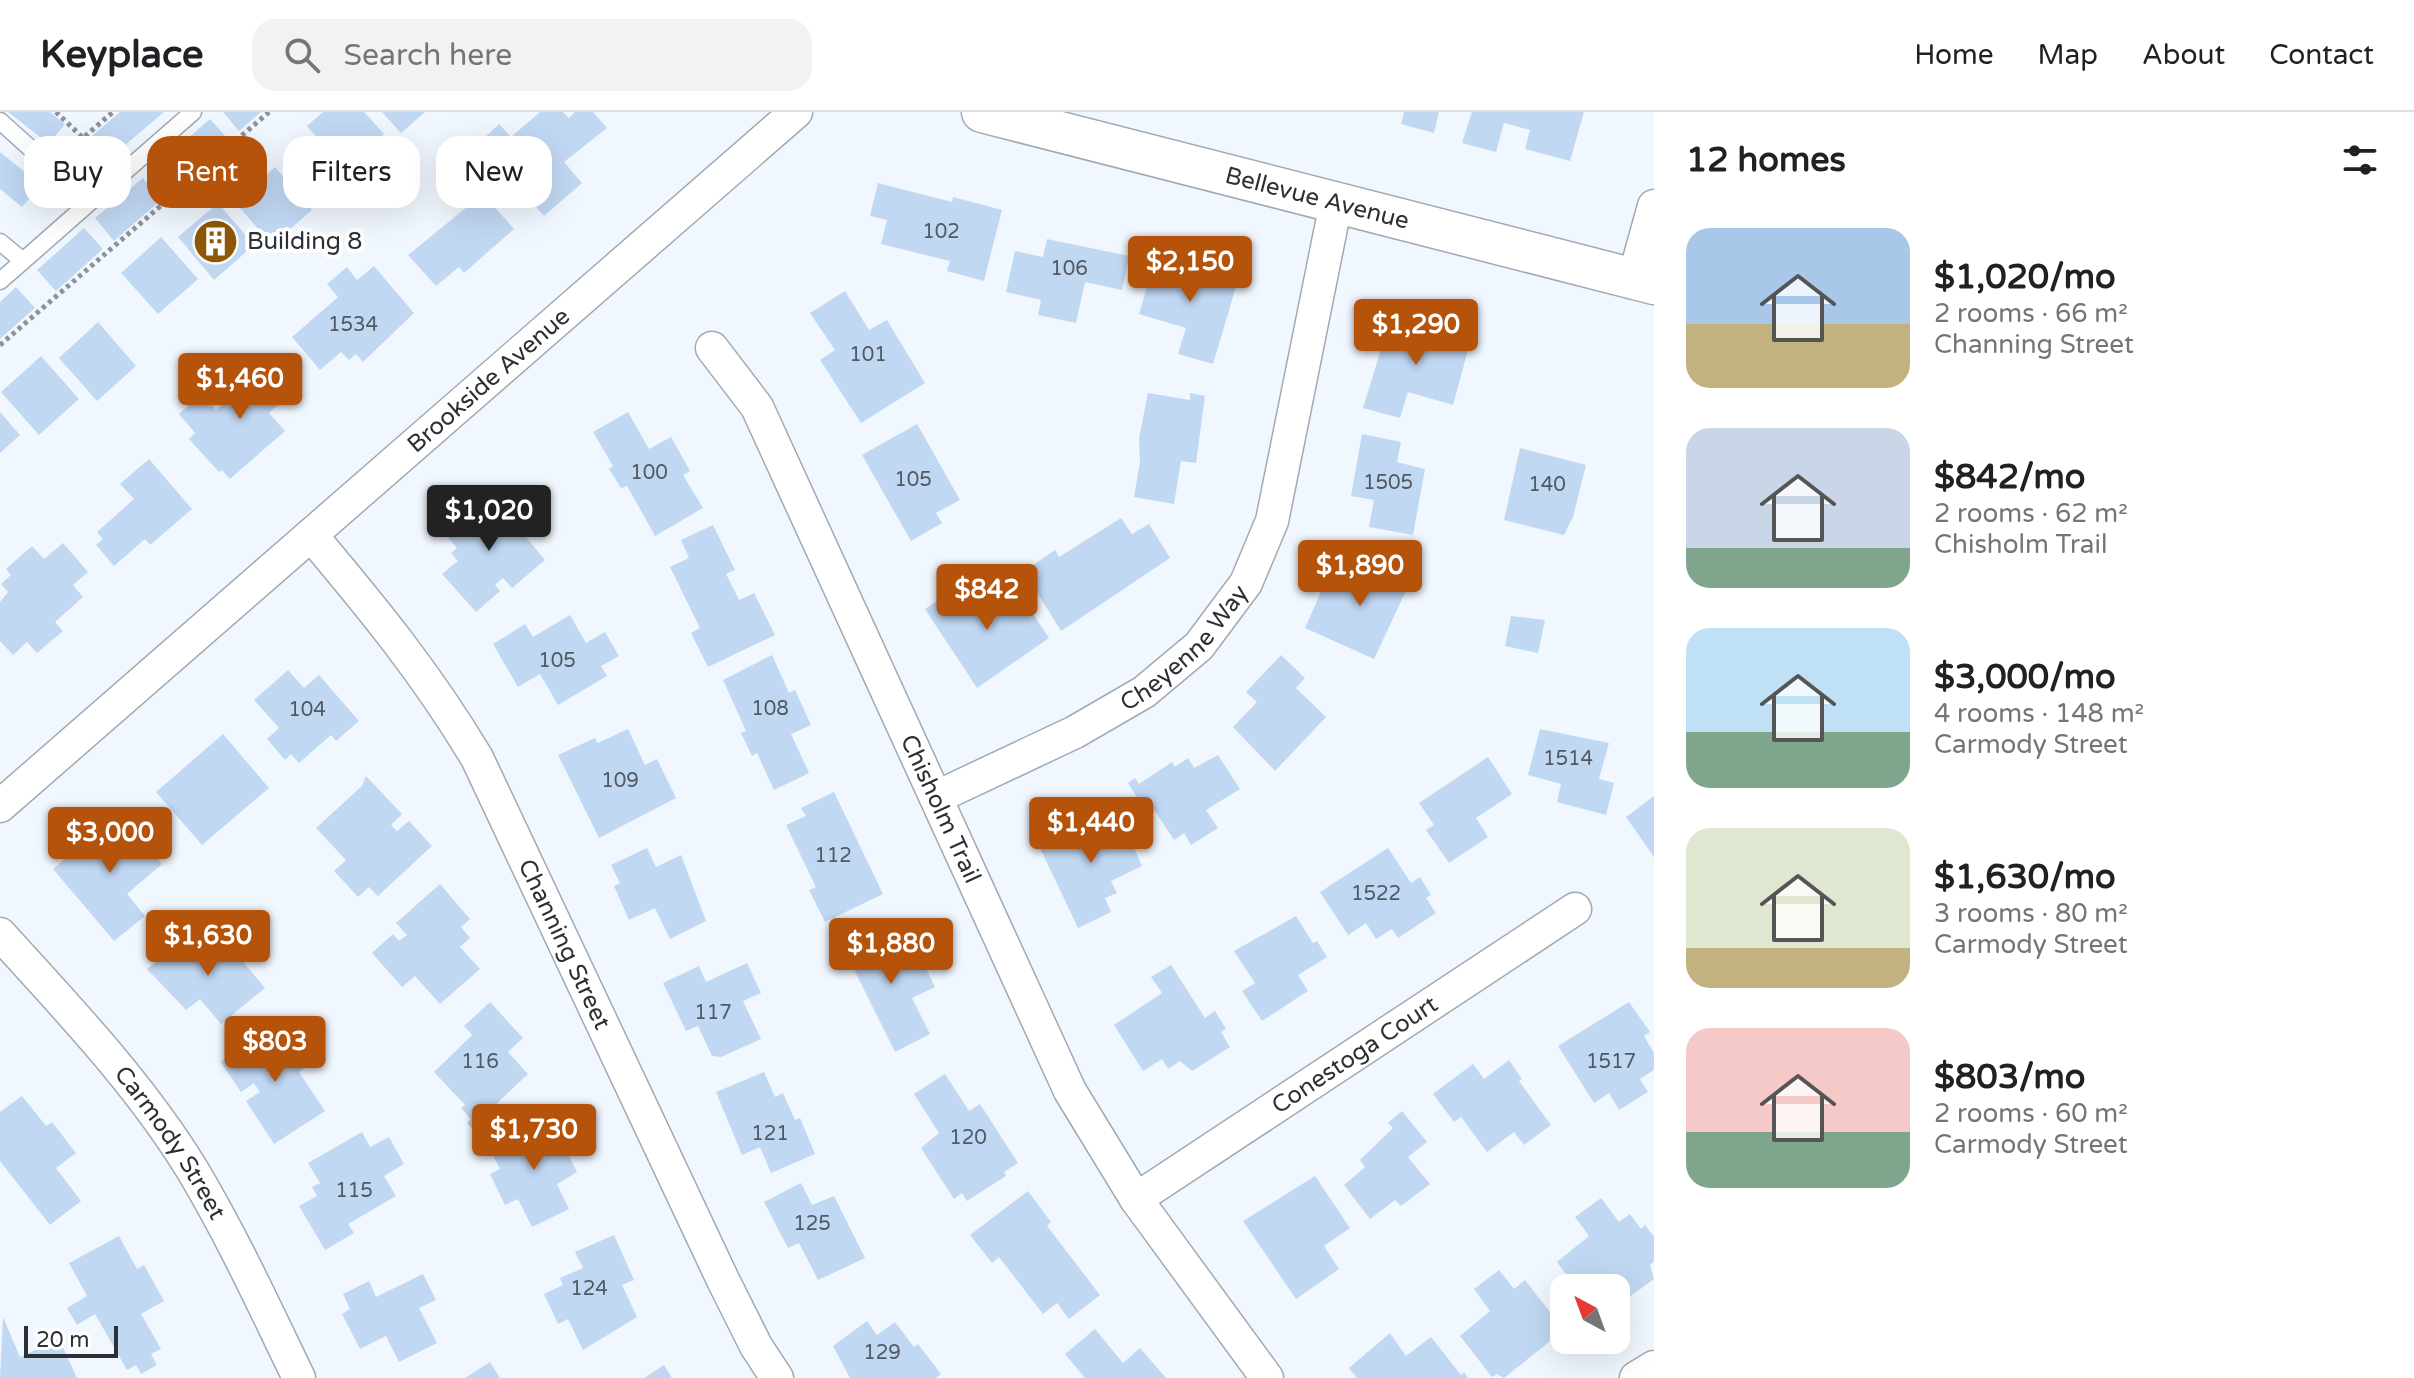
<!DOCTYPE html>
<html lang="en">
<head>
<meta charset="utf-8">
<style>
  :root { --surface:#fff; --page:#f2f2f2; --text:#202124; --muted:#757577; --line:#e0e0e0; --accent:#b45309 }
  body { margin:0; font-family:"Varela Round",sans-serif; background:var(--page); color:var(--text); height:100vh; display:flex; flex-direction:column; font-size:30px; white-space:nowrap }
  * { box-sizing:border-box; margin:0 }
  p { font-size:26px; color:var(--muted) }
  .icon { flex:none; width:44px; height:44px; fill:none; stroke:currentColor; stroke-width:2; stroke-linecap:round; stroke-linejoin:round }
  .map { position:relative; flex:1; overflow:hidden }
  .panel { display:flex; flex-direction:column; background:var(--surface); width:760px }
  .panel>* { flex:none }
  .banner { position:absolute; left:24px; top:24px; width:760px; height:72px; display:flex; gap:16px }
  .needle { width:52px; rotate:319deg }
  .tools { position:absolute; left:1550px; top:1162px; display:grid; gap:16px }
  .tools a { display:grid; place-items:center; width:80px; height:80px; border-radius:16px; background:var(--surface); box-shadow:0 8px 32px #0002; font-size:40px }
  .scale { position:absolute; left:24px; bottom:20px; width:94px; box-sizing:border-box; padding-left:8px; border:4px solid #2c2f33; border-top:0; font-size:22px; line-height:28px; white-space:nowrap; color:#2c2f33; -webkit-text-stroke:6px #fff; paint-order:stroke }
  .price { position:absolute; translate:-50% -68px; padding:0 18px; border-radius:8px; background:var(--accent); color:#fff; font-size:26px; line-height:52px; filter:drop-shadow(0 2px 4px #0008) }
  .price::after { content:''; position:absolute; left:50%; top:48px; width:24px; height:18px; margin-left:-12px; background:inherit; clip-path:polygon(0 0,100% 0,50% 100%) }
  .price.selected { background:#222; color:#fff }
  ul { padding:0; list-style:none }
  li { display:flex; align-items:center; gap:24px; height:200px; padding:0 32px }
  li span { display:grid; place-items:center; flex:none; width:224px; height:160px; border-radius:24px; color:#555 }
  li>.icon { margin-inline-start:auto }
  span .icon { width:96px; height:96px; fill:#fffc; stroke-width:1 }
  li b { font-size:34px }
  h2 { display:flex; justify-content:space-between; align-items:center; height:96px; padding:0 32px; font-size:34px }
  .chip { padding:0 28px; border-radius:24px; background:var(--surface); box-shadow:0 8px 32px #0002; font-size:28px; line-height:72px }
  .chip.selected { background:var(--accent); color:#fff }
  header { display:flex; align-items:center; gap:48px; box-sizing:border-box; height:112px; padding:0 40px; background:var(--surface); border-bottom:2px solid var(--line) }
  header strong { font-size:38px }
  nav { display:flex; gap:44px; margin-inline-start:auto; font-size:28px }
  .search { width:560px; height:72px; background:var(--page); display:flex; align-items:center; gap:20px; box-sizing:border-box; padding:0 28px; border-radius:24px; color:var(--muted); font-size:30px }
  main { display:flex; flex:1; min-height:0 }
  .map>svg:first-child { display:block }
  .building { fill:#c1d8f3 }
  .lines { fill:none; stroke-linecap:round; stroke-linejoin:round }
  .service-casing { stroke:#a2a9b2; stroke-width:19 }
  .minor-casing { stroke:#a2a9b2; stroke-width:35 }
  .tertiary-casing { stroke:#a2a9b2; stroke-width:43 }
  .path { stroke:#8e9298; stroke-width:5; stroke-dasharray:4 4; stroke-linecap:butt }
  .service { stroke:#fff; stroke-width:16 }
  .minor { stroke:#fff; stroke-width:32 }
  .tertiary { stroke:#fff; stroke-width:40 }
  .labels { text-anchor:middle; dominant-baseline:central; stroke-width:8; stroke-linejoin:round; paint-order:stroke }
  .number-label { font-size:20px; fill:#515963 }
  .street-label { font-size:24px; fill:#2c2f33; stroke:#fff }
  .poi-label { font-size:24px; fill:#2c2f33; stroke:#fff; text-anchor:start }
</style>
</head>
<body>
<header>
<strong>Keyplace</strong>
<div class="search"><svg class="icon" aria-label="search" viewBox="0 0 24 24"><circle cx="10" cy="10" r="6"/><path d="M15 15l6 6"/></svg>Search here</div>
<nav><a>Home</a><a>Map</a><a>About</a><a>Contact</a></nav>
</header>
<main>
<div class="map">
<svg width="1654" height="1266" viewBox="0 0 1654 1266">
  <rect width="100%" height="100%" fill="#f1f7fe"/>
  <path class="building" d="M8,0H50L65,12L49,32Z
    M120,0H164L105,50L87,28Z
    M223,0H261L239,19Z
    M323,0H364L384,22L344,56L307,14Z
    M382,0H425L401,21Z
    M540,0H563L569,6L575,0H593L607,16L564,50L582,71L544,104L480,30L499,12L511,25Z
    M1404,0H1439L1434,21L1401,12Z
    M1472,0H1584L1570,49L1525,37L1530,18L1504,11L1496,40L1462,31Z
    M210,7L228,27L179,71L161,50Z
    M0,40L41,73L22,95L0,77Z
    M275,55L312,98L272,133L235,90Z
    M143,66L161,88L114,129L95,106Z
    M878,71L952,90L953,85L1002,98L984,169L947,159L950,149L881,132L887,108L870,104Z
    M483,82L514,117L464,161L459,155L436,174L408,143Z
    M218,91L254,133L214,168L178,125Z
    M84,116L103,137L56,179L37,158Z
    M161,125L198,167L158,202L121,161Z
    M1047,127L1129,144L1122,178L1085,170L1076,211L1038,203L1041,188L1006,180L1015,139L1043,145Z
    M1157,140L1238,168L1213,252L1178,242L1186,216L1139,202Z
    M374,154L414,201L363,250L356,242L349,248L341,240L320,258L292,225L338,185L327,172L347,155L357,168Z
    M16,175L35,196L0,227V190Z
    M845,179L869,218L887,208L925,271L861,311L820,248L835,238L810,201Z
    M1391,205L1471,227L1453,293L1408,280L1400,306L1363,296Z
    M98,210L136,254L97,289L59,246Z
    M41,244L79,287L39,323L1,280Z
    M274,248L298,276L269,301L285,319L230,367L222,358L219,360L189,327L195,321L179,302L202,282L216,298Z
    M1148,281L1190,288V281L1205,284L1196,351L1181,349L1174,392L1134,385L1140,350L1139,326Z
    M0,300L20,323L0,341Z
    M628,300L649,337L671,325L690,359L683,363L703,396L655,424L627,374L621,376L609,357L613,354L593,320Z
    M917,312L960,388L936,401L942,411L911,429L862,343Z
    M1362,322L1401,330L1397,350L1425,357L1413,423L1369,415L1374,388L1351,384Z
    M1520,336L1586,353L1573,405L1564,423L1504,408Z
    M149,347L192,397L150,433L145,427L114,454L96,433L103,427L97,420L134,387L120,372Z
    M490,381L545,448L512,476L503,466L495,473L500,479L476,500L442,462L458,449L451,441L457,436L444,421Z
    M1121,406L1132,422L1149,412L1170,446L1061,519L1024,459L1055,438L1059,445Z
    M713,413L735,458L726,462L739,488L754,481L775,523L708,555L691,521L700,516L670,455L689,446L681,428Z
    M63,431L88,460L73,473L83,485L55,510L63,519L37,541L27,530L13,543L0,529V490L8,480L1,472L11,463L6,457L32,434L44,447Z
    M1369,446L1412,466L1374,547L1305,516L1324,473L1336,478L1344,461L1359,468Z
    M1014,473L1049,526L977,576L925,497L958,475L974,500Z
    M570,503L586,531L605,520L619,544L601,554L607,564L558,593L540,562L518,575L493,532L525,512L533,525Z
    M1511,504L1545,508L1538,541L1505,534Z
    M772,543L789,581L795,578L811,613L791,622L809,661L774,678L757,641L752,644L741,621L746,619L723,568Z
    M1281,543L1305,566L1296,576L1326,605L1275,659L1233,615L1257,590L1246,580Z
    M288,558L304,576L319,563L359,609L336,629L331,623L299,651L291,642L285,648L267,627L279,616L254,588Z
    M628,617L645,653L657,647L676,686L599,726L558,643L595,626L598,631Z
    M1540,617L1609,631L1599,667L1614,671L1606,703L1557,690L1561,672L1528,663Z
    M223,622L269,676L202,733L156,680Z
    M1218,643L1240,677L1206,698L1218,716L1191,733L1184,721L1174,728L1155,699L1149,704L1128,671L1135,666L1139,672L1172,650L1175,655L1188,646L1194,656Z
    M1488,645L1512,682L1476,706L1488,725L1449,751L1426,718L1434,713L1419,691Z
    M366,664L402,702L391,713L397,719L409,709L432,734L378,784L369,775L358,785L334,759L346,748L316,716L362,674Z
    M834,680L883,782L825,810L809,778L816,775L786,713L806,704L801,696Z
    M1654,684V745L1626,705Z
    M1116,695L1142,754L1111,769L1117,781L1105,786L1111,800L1078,816L1040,736Z
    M118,701L162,752L127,782L145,804L114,829L53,757Z
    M647,736L656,755L681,743L706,809L670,827L655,796L629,808L614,774L620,771L611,753Z
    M1388,736L1411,771L1420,765L1431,783L1426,786L1436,801L1398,826L1392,817L1376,827L1366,811L1348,823L1320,780Z
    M440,772L470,807L461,815L470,826L460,835L480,857L440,892L415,864L402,875L372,841L393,822L399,829L407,823L396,811Z
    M1296,804L1313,831L1317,829L1327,845L1298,863L1308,879L1262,909L1242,879L1255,871L1234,839Z
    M877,813L895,849L917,838L935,875L912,886L930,922L895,940L841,831Z
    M220,822L265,876L221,912L200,887L186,898L147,857L177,832L190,847Z
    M747,851L761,881L743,889L761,927L721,945L712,944L698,914L686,919L663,871L699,854L706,870Z
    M1171,853L1205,906L1215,899L1226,917L1221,920L1230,935L1192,959L1180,949L1168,957L1162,947L1143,959L1114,913L1162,881L1151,865Z
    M490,890L523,926L508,940L528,962L493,995L504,1006L482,1027L467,1011L471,1007L461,996L465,993L434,960L472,923L464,914Z
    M1629,890L1650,920L1644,924L1654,941V958L1640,967L1648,980L1619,998L1609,981L1594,991L1558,934Z
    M283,916L307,954L299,960L325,999L274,1032L246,989L260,980L254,971L241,980L221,950L250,931Z
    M1509,948L1522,967L1519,969L1551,1013L1524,1033L1514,1020L1487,1040L1461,1005L1454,1010L1433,982L1473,952L1484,967Z
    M764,960L775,985L783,981L795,1008L800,1006L815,1042L771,1061L760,1035L742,1043L716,980Z
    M945,962L969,999L980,992L1018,1051L1004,1060L1006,1064L967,1089L962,1081L954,1087L921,1036L939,1021L914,982Z
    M22,984L46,1014L52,1010L76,1041L56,1056L81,1089L50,1113L0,1049V1000Z
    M1402,999L1427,1030L1408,1045L1430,1072L1401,1094L1395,1088L1370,1107L1344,1073L1365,1055L1360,1048L1393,1016L1388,1011Z
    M551,1008L577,1060L557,1072L569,1097L532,1115L518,1087L505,1093L490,1062L500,1057L490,1038Z
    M362,1020L370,1035L389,1025L404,1052L384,1064L396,1084L348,1112L354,1121L325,1138L299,1094L317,1084L312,1075L320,1071L308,1051Z
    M1315,1064L1350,1116L1324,1134L1339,1157L1296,1187L1243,1109Z
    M801,1071L812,1093L834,1084L865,1146L818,1168L799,1131L788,1136L764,1090Z
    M1028,1079L1051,1110L1047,1114L1100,1183L1069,1207L1057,1191L1043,1202L999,1145L992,1151L970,1123Z
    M1601,1086L1619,1110L1630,1102L1641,1117L1645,1113L1654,1125V1150L1650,1153L1654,1167L1625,1188L1609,1166L1596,1176H1576L1557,1150L1589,1124L1575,1105Z
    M614,1123L634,1168L622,1173L637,1205L583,1238L568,1207L558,1212L544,1182L563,1173L560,1166L583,1156L575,1140Z
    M119,1124L137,1157L144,1153L164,1189L141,1202L161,1237L151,1242L157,1253L141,1262L136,1253L127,1258L95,1202L77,1213L67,1196L87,1184L69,1151Z
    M1499,1158L1514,1177L1525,1168L1564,1218L1504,1266L1497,1262L1492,1265L1460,1224L1490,1199L1474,1177Z
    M423,1162L436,1188L419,1196L437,1231L399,1250L386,1224L360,1237L342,1202L350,1197L343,1182L369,1169L376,1185Z
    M3,1205L20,1245L59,1227L77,1266H0Z
    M867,1209L877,1223L895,1210L914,1235L918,1232L941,1262L936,1266H850L833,1234Z
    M1095,1217L1123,1251L1140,1236L1166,1266H1085L1065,1242Z
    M1390,1221L1406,1244L1431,1225L1461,1263L1464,1260L1468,1266H1357L1349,1256Z
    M490,1250L500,1266H465Z
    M664,1253L672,1266H644Z"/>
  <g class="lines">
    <defs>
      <path id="service" d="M0,9L90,90L193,0
        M0,130L23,149L90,90
        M0,169L23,149"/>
      <g id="minor">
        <path d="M1634,166L1654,94"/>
        <path id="s1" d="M712,236L757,295L1070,979L1136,1087L1267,1266"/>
        <path id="s2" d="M311,423C374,498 426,561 477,646L723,1168L756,1234L777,1266"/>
        <path id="s3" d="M937,685L1075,620L1144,580L1199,534L1246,471L1272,409L1336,91"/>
        <path id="s4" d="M0,694L796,0"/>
        <path id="s5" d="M0,822C68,897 140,972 193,1059C233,1126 265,1196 299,1266"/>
        <path id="s6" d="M1136,1087L1575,797"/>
        <path d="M1636,1266L1654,1255"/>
      </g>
      <g id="tertiary">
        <path id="s7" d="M982,0L1654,172"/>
      </g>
    </defs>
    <use href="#service" class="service-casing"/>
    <use href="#minor" class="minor-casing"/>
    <use href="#tertiary" class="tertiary-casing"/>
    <path class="path" d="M56,0L83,26L113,0
      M0,233L269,0"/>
    <use href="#service" class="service"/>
    <use href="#minor" class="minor"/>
    <use href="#tertiary" class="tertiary"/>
  </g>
  <defs>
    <symbol id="building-disc" viewBox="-11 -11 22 22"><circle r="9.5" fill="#8d5808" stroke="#fff"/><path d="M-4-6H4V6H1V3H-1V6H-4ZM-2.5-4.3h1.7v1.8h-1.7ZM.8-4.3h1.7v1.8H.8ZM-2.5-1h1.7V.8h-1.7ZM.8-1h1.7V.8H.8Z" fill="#fff"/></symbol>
  </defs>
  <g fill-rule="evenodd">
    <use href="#building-disc" x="190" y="104" width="51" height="51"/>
  </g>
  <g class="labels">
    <g class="number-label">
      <text x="941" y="120">102</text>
      <text x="1069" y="157">106</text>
      <text x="353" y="213">1534</text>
      <text x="868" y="243">101</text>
      <text x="649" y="361">100</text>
      <text x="913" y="368">105</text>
      <text x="1388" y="371">1505</text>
      <text x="1547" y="373">140</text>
      <text x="557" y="549">105</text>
      <text x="770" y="597">108</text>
      <text x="307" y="598">104</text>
      <text x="1568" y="647">1514</text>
      <text x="620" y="669">109</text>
      <text x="833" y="744">112</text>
      <text x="1376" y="782">1522</text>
      <text x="713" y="901">117</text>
      <text x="480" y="950">116</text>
      <text x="1611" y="950">1517</text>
      <text x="770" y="1022">121</text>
      <text x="968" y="1026">120</text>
      <text x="354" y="1079">115</text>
      <text x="812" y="1112">125</text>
      <text x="589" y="1177">124</text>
      <text x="882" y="1241">129</text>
    </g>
    <g class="street-label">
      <text stroke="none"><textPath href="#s7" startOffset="346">Bellevue Avenue</textPath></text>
      <text stroke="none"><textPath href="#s4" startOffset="648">Brookside Avenue</textPath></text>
      <text stroke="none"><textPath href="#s3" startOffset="292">Cheyenne Way</textPath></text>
      <text stroke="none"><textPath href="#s1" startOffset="516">Chisholm Trail</textPath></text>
      <text stroke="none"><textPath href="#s2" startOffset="484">Channing Street</textPath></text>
      <text stroke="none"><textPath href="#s6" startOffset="262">Conestoga Court</textPath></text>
      <text stroke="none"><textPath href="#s5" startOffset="270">Carmody Street</textPath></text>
    </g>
    <g class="poi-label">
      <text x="247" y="129">Building 8</text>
    </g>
  </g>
</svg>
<div class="tools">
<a><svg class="needle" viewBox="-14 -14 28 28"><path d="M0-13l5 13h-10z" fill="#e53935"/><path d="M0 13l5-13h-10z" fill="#757577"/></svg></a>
</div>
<div class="scale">20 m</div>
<b class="price" style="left:1190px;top:192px">$2,150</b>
<b class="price" style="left:1416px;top:255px">$1,290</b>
<b class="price" style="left:240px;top:309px">$1,460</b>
<b class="price selected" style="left:489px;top:441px">$1,020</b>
<b class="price" style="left:1360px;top:496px">$1,890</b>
<b class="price" style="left:987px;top:520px">$842</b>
<b class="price" style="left:1091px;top:753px">$1,440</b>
<b class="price" style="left:110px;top:763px">$3,000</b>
<b class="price" style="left:208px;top:866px">$1,630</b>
<b class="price" style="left:891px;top:874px">$1,880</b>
<b class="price" style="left:275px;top:972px">$803</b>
<b class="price" style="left:534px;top:1060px">$1,730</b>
<div class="banner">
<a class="chip">Buy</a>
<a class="chip selected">Rent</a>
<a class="chip">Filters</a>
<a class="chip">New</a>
</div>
</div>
<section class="panel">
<h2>12 homes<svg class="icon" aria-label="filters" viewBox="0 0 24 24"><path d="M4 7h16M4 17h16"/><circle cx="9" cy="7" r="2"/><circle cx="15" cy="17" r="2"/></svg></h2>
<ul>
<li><span style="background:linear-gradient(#a9c7e8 60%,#c2b280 0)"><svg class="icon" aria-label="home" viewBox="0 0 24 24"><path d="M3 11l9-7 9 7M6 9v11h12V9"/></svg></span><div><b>$1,020/mo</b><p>2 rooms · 66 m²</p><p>Channing Street</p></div></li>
<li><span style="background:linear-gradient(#c9d6e8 75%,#7fa58c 0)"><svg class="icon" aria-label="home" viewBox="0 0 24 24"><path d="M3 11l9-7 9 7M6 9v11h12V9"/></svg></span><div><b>$842/mo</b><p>2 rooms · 62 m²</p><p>Chisholm Trail</p></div></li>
<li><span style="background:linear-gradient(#bfe0f5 65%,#7fa58c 0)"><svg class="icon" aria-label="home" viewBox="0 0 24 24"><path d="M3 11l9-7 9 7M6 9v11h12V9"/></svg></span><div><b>$3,000/mo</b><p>4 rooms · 148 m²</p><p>Carmody Street</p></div></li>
<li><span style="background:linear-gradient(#dfe7d0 75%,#c2b280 0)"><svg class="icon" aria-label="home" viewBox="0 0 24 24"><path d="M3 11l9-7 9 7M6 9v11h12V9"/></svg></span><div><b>$1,630/mo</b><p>3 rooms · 80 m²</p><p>Carmody Street</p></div></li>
<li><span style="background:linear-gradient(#f6c9c9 65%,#7fa58c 0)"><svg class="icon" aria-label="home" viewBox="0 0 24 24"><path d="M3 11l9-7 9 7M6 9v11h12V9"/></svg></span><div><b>$803/mo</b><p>2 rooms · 60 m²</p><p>Carmody Street</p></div></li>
</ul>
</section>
</main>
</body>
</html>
